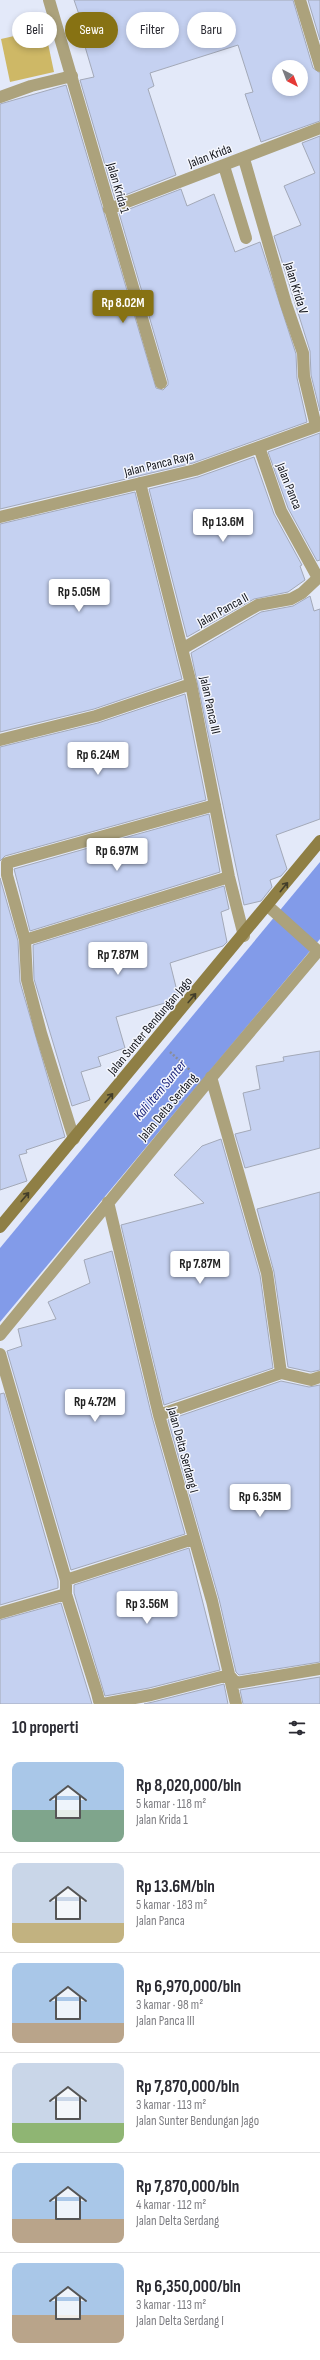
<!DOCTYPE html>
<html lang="id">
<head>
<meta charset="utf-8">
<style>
  :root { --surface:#fff; --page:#f2f2f3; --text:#2b2b33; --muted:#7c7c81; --line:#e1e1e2; --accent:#877213 }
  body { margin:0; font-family:"Sofia Sans Condensed",sans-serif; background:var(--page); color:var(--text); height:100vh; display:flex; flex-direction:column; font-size:15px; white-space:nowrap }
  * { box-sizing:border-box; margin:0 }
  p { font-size:13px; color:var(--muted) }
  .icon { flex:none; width:22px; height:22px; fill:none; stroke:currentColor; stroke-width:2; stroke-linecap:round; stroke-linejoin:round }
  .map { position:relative; height:1704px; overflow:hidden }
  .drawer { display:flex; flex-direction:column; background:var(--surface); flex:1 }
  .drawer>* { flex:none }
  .hud { position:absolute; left:12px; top:12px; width:296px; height:36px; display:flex; gap:8px }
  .needle { width:26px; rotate:138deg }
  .tools { position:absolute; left:272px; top:60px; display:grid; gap:8px }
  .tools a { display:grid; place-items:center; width:36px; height:36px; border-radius:50%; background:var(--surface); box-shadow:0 2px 6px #0003; font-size:20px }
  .price { position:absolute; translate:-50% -34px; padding:0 9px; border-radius:4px; background:#fff; color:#222; font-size:13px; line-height:26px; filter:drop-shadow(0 1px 2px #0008) }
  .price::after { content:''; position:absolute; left:50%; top:24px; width:12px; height:9px; margin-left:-6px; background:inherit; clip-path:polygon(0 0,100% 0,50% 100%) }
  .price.active { background:var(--accent); color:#fff }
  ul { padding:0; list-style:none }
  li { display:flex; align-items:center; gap:12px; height:100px; padding:0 12px }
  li+li { border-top:1px solid var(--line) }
  li span { display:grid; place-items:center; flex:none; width:112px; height:80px; border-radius:8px; color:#555 }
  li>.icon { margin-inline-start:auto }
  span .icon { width:48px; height:48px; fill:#fffc; stroke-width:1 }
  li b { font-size:17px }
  h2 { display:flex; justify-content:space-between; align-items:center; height:48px; padding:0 12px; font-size:17px }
  .chip { padding:0 14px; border-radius:18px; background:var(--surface); box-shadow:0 2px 6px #0003; font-size:14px; line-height:36px }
  .chip.active { background:var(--accent); color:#fff }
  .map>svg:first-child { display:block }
  .green { fill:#ceb866 }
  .water { fill:#829be9 }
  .building { fill:#c5d1f1; stroke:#a3a9b8; fill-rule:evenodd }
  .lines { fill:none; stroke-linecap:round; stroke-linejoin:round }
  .path { stroke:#898d99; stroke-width:2.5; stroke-dasharray:2 2; stroke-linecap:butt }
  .lane { stroke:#aca27c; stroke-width:12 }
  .street { stroke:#aca27c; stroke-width:12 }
  .secondary { stroke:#8f7f45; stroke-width:12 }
  .oneway { stroke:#433e2a }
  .labels { text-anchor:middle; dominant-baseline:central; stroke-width:3; stroke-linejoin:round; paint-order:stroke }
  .street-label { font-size:13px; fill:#101218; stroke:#f4f6fd }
  .water-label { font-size:14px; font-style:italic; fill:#17217a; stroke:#f4f6fd }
</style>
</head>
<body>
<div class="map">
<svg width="320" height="1704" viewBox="0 0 320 1704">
  <rect width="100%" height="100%" fill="#e3e9f9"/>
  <path class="green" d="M45,29L54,72L10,82L1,39Z"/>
  <path class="water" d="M320,862V939L0,1322V1248Z"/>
  <path class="building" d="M74,0H293L313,68L320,73V121L261,142L245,94L253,92L238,45L150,73L154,86L148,89L176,175L115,199L80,80L94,77L81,33L85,32ZM279,67H301V89H279Z
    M308,0H320V40Z
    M66,85L156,388L163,390L168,385V381L119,213L181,189L187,206L214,194L235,252L260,242L296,354L297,378L307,422L193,463L0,509V104Z
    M320,136V411L311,375L310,351L274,236L301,225L284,186L315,173L302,143Z
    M320,433V560L317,561L288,508L268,452Z
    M254,457L274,514L302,565L300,566L305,580L288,592L254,599L187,637L149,489L198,477Z
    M135,492L182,679L94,709L0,732V524Z
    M310,596L314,611L320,609V819L276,835L287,869L281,876L270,880L272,887L261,901L244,905L191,653L261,612L293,606Z
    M185,694L206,800L5,856L0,861V747L98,723Z
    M209,814L220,872L30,931L14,869Z
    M0,878L18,941L20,982L65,1137L26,1150L27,1153L19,1155L27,1181L0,1190Z
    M224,886L229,909L221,912L227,942L223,946L170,963L179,999L116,1017L125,1048L98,1057L101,1066L81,1072L90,1100L72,1106L34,979L33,945Z
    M320,1051V1148L245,1168L235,1134L251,1130L243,1093L260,1089L256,1066L284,1061L283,1057Z
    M221,1139L260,1275L273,1368L164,1405L121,1225L204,1203L174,1175L202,1146Z
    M320,1192V1370L311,1372L288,1367L274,1272L257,1209Z
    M112,1251L152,1417L185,1534L71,1570L7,1351L22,1346L18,1329L56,1319L48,1302L90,1283L84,1260Z
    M281,1381L309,1387L320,1385V1662L239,1675L236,1672L219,1599L168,1420Z
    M4,1393L58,1581V1588L0,1605V1394Z
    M189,1548L220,1670L149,1688L105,1696L74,1593V1585Z
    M61,1603L92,1704H0V1620Z
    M320,1677V1704H243L240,1690Z
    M224,1684L228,1704H144L153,1702Z"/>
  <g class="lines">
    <path class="path" d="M170,1052L190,1070"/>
    <path class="lane" d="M224,166L246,238"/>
    <path class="street" d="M49,0L161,383
      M300,0L320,66
      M0,97L31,86L72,76
      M244,159L286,304L303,353L304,376L316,426
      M109,209L320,128
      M259,447L281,511L318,578
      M140,483L191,684L229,877L244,936
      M0,517L195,470L320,425
      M182,649L258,605L291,599L302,593L320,576
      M0,740L96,716L191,684
      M25,940L7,875V863L215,805
      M211,1077L267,1273L281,1373
      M74,1139L41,1033L27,980L25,940L229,877
      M108,1202L159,1415L212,1601L236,1704
      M0,1335L206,1084L318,951L268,906
      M0,1354L66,1580
      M159,1415L281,1373L311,1380L320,1377
      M66,1594L97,1693L99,1701L103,1704L151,1695L229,1675L236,1683L320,1669
      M0,1613L66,1594V1580L193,1539"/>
    <path class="secondary" d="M0,1227L320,841"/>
  </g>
  <defs><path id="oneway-shaft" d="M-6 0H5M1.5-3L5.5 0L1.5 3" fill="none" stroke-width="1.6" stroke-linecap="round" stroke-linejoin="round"/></defs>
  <g class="oneway">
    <use href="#oneway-shaft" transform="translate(284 887) rotate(-51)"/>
    <use href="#oneway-shaft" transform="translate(192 998) rotate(-50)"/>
    <use href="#oneway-shaft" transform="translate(109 1098) rotate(-50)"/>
    <use href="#oneway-shaft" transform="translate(25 1197) rotate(-50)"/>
  </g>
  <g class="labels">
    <g class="street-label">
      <text transform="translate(210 156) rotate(-21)">Jalan Krida</text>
      <text transform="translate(118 188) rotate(74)">Jalan Krida 1</text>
      <text transform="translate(296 288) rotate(73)">Jalan Krida V</text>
      <text transform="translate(159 464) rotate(-14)">Jalan Panca Raya</text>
      <text transform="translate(289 486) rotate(68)">Jalan Panca</text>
      <text transform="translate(223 610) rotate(-29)">Jalan Panca II</text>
      <text transform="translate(210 705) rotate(78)">Jalan Panca III</text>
      <text transform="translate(150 1026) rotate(-50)">Jalan Sunter Bendungan Jago</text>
      <text transform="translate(168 1107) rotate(-50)">Jalan Delta Serdang</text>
      <text transform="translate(183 1450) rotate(75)">Jalan Delta Serdang I</text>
    </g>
    <g class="water-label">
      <text transform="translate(160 1090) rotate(-50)">Kali Item Sunter</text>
    </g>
  </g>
</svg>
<div class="tools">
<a><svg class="needle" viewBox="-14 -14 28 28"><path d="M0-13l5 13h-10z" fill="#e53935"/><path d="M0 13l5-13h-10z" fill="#7c7c81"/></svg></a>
</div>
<b class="price active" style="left:123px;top:324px">Rp 8.02M</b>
<b class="price" style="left:223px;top:543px">Rp 13.6M</b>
<b class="price" style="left:79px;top:613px">Rp 5.05M</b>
<b class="price" style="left:98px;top:776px">Rp 6.24M</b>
<b class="price" style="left:117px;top:872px">Rp 6.97M</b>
<b class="price" style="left:118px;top:976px">Rp 7.87M</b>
<b class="price" style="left:200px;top:1285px">Rp 7.87M</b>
<b class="price" style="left:95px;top:1423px">Rp 4.72M</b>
<b class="price" style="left:260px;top:1518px">Rp 6.35M</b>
<b class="price" style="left:147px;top:1625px">Rp 3.56M</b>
<div class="hud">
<a class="chip">Beli</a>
<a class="chip active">Sewa</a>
<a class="chip">Filter</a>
<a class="chip">Baru</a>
</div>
</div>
<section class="drawer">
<h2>10 properti<svg class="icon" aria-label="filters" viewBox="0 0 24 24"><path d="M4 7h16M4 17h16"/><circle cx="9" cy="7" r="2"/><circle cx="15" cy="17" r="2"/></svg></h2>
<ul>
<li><span style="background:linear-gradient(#a9c7e8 60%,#7fa58c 0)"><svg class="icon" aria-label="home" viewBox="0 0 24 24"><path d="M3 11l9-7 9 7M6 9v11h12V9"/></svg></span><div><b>Rp 8,020,000/bln</b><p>5 kamar · 118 m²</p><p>Jalan Krida 1</p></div></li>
<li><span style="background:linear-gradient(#c9d6e8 75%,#c2b280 0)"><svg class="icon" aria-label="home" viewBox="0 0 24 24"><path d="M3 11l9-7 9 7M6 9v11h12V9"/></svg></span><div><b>Rp 13.6M/bln</b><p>5 kamar · 183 m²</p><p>Jalan Panca</p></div></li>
<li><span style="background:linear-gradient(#a9c7e8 75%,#b9a48a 0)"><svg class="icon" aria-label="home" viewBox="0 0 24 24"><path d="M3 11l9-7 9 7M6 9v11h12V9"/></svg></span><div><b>Rp 6,970,000/bln</b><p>3 kamar · 98 m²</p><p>Jalan Panca III</p></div></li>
<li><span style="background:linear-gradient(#c9d6e8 75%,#8fb573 0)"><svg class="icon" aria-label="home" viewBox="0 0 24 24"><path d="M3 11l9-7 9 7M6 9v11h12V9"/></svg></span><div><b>Rp 7,870,000/bln</b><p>3 kamar · 113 m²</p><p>Jalan Sunter Bendungan Jago</p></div></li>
<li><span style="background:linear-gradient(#a9c7e8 70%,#b9a48a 0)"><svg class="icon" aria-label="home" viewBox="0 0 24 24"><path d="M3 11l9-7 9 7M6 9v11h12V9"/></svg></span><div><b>Rp 7,870,000/bln</b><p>4 kamar · 112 m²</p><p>Jalan Delta Serdang</p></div></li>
<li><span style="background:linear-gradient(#a9c7e8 65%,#b9a48a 0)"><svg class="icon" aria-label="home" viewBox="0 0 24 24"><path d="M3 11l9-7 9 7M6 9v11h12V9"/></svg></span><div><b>Rp 6,350,000/bln</b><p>3 kamar · 113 m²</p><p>Jalan Delta Serdang I</p></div></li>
</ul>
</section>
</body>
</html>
